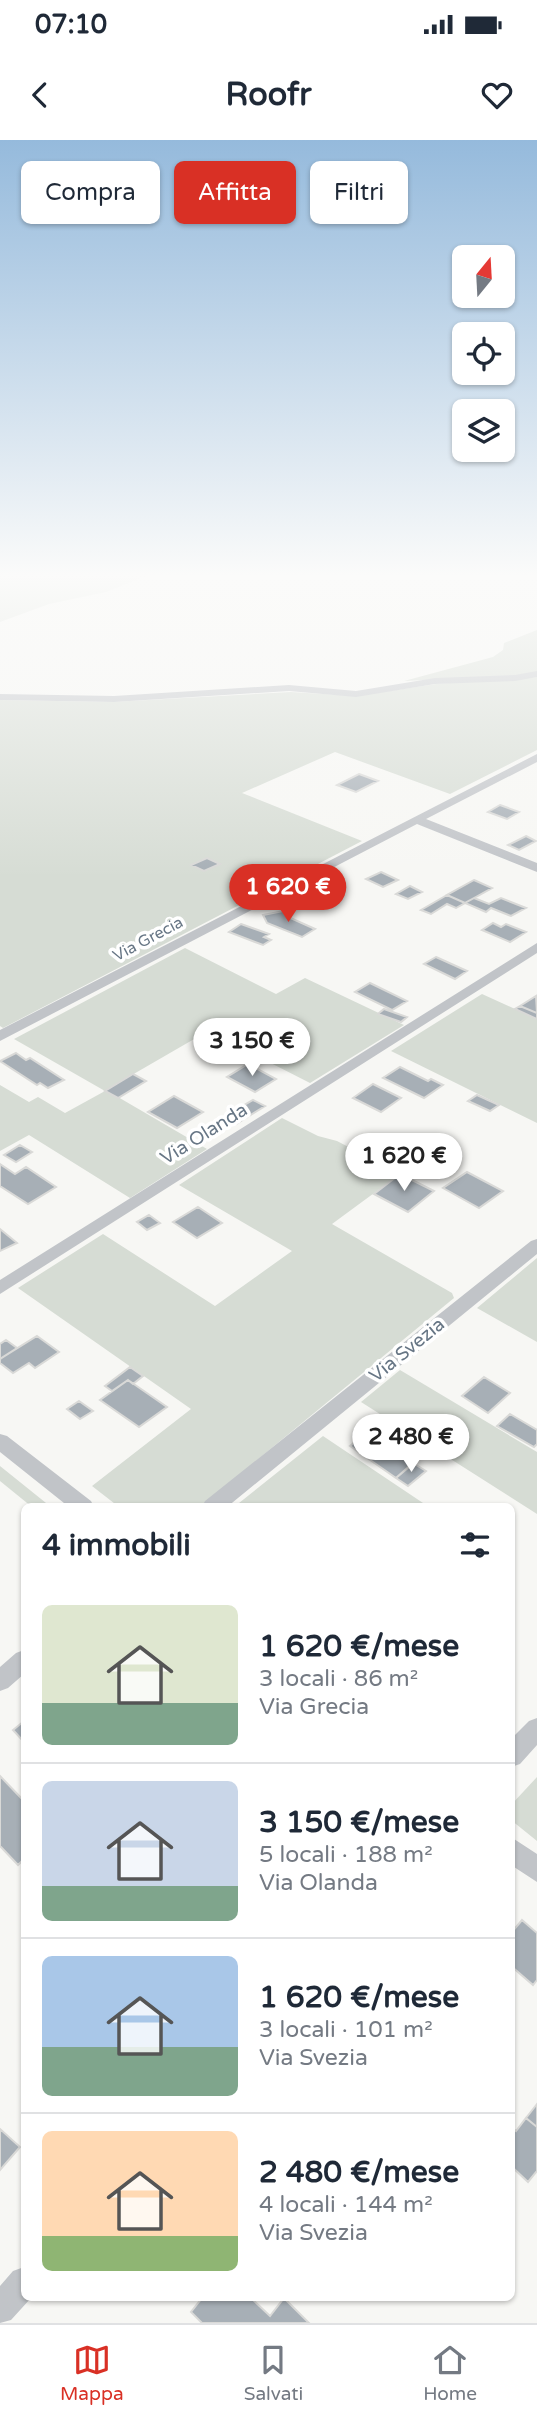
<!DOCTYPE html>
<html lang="it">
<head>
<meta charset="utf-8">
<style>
  :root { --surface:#fff; --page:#f6f6f7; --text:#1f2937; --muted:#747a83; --line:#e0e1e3; --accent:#d93025 }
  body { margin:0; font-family:"Varela Round",sans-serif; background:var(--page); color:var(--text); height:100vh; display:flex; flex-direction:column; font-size:26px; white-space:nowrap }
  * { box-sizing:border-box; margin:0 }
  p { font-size:23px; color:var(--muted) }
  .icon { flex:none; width:38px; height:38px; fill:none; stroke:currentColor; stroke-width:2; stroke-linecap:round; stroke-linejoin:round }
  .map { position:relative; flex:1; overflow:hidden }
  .panel { position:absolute; left:21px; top:1363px; width:494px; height:798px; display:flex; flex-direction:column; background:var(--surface); border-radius:10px; box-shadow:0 2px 5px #0004 }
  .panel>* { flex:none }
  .hud { position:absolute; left:21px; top:21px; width:495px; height:63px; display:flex; gap:14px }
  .needle { width:46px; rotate:18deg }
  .controls { position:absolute; left:452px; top:105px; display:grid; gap:14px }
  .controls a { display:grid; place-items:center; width:63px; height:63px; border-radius:10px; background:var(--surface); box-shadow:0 2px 5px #0004; font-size:35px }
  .price { position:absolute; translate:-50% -60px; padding:0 16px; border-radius:24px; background:#fff; color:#222; font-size:23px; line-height:46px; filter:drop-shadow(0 2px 4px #0008) }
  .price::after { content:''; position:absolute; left:50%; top:42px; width:21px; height:16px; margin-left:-10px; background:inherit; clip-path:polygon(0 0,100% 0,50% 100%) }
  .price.on { background:var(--accent); color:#fff }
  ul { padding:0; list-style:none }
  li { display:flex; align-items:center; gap:21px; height:175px; padding:0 21px }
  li+li { border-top:2px solid var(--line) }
  li span { display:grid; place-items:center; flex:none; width:196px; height:140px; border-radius:10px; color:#555 }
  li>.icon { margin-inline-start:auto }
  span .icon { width:84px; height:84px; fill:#fffc; stroke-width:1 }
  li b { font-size:30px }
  h2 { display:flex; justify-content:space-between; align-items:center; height:84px; padding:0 21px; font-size:30px }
  .chip { padding:0 24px; border-radius:10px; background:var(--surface); box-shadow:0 2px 5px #0004; font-size:24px; line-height:63px }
  .chip.on { background:var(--accent); color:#fff }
  .status { display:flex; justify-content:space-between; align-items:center; height:49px; padding:0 35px; background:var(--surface); direction:ltr }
  .status svg { height:19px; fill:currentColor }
  header { display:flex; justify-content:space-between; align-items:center; height:91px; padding:0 21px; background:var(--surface); font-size:32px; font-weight:800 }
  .dock { display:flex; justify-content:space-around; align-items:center; height:98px; border-top:2px solid var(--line); background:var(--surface); font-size:19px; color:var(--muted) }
  .dock a { display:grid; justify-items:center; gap:4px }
  .dock .on { color:var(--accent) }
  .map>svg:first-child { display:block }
  .green { fill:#d6dcd4 }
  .building { fill:#a7afb6; stroke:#d9d9d7; stroke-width:2 }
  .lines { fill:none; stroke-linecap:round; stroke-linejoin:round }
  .minor { fill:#c1c4c8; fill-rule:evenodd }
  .labels { text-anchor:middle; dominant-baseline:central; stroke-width:7; stroke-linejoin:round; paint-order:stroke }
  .far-street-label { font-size:16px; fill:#677685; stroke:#fff }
  .street-label { font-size:19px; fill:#677685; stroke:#fff }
</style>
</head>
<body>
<div class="status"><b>07:10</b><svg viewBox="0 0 49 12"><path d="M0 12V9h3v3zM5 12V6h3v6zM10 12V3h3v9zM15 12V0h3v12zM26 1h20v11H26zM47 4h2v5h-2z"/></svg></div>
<header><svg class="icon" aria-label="back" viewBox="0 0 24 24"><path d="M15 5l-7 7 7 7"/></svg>Roofr<svg class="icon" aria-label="heart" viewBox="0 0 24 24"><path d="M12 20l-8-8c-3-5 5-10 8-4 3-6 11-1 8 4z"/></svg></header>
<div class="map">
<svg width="537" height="2183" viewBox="0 0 537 2183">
  <rect width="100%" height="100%" fill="#f7f7f4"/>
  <path class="green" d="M0,432H156L106,452L49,464L0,482Z
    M537,490V532L516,536L404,541L493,517L503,510L504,503Z
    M537,537V610L450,654L335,612L242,653L362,701L3,888L0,886V560L112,562L291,552L356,556L436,544Z
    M185,808L276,854L305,838L404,885L310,943L208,891L106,950L207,1009L130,1058L29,995L0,1011V945L29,962L38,957L65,973L105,951L14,899Z
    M482,854L537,879V983L391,911Z
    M282,978L318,996L337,1001L400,1034L332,1084L452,1153L454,1158L200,1367H119L92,1346L191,1269L18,1148L103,1094L215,1166L292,1111L179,1045Z
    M537,1118V1202L477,1168Z
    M400,1230L537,1312V1374L361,1262Z
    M323,1296L429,1367H234Z
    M0,1326L51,1367H32L0,1341Z
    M537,1637V1701L511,1680V1665Z"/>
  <path class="building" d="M359,634L378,641L356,652L337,645Z
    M500,665L519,672L507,679L488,672Z
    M526,696L536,701L519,710L508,705Z
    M207,718L220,724L204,731L191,725Z
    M381,732L398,740L383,747L366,739Z
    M474,740L492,748L465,763L447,755Z
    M410,746L422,752L408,759L396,754Z
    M447,755L465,763L456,768L447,764L431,774L421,770Z
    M474,758L489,764L501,758L526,768L511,776L491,768L486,772L465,763Z
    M283,771L286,776L315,789L302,797L267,783L263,775Z
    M493,783L501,787L506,784L526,792L510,802L482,790Z
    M241,784L269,794L264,797L271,800L263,805L229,792Z
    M436,817L467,831L455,839L424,824Z
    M370,843L407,861L392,870L355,852Z
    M536,856L537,873L520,866Z
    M520,866L537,873V879L515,869Z
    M384,869L407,877L401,882L378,874Z
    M16,913L26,920L30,918L64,940L48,948L40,943L37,945L0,921Z
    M248,924L276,939L255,952L227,937Z
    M400,927L428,941L431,939L443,945L424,958L383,938Z
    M133,934L146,941L118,958L105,951Z
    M373,944L401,958L381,972L353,958Z
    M477,955L499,965L490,971L468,961Z
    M174,956L203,972L177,988L148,972Z
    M253,960L265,966L236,984L224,977Z
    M20,1005L32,1012L16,1022L4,1015Z
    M0,1024L15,1034L26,1027L56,1047L28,1064L0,1046Z
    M467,1032L503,1051L479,1068L443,1048Z
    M400,1034L434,1051L408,1072L374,1054Z
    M198,1067L222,1083L197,1098L173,1082Z
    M149,1075L160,1083L147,1090L137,1082Z
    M0,1089L17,1103L0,1111Z
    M37,1196L59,1212L35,1228L29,1223L13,1233L0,1223V1219Z
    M6,1200L17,1208L0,1219V1204Z
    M130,1227L143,1236L133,1244L128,1240L112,1251L105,1246Z
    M484,1237L510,1253L488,1273L462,1256Z
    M128,1240L167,1267L139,1287L100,1260Z
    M79,1261L93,1271L80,1279L67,1269Z
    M510,1274L537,1290V1304L534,1307L497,1286Z
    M376,1285L422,1316L396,1338L350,1306Z
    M413,1323L426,1331L408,1346L396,1338Z
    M24,1581V1602L13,1590Z
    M0,1636L24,1661V1719L18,1725L0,1706Z
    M522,1780L537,1793V1840L533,1845L511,1826V1793Z
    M537,1964V1987L526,1978Z
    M526,1978L537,1987V2031L528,2042L511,2026V1987L516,1991Z
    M0,1989L20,2007L0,2030Z
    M202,2158H251L270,2176L284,2158L309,2183H202L191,2172Z"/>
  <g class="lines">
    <path class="minor" d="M537,531V537L515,541L435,544L356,557L289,551L114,562L0,560V554L114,556L289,545L356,551L435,538L515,535Z
      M537,614V622L426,679L537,723V732L417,684L0,901V890Z
      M537,803V813L0,1154V1140Z
      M537,1099V1114L227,1367H202L205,1361L531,1101Z
      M0,1294L7,1296L91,1361L94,1367H69L0,1312Z
      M24,1510V1534L8,1548L0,1551V1527L16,1513Z
      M537,1578V1605L520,1624L511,1627V1599L529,1581Z
      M511,1697L537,1714V1742L511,1725Z
      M24,2127V2158H31L11,2180L0,2183V2146L13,2131Z"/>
  </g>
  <linearGradient id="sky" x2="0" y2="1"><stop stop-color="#95badc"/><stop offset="0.59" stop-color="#fbfbfa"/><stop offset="1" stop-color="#fbfbfa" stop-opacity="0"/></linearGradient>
  <rect width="537" height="738" fill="url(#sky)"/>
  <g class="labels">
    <g class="far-street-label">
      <text transform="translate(148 799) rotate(-28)">Via Grecia</text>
    </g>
    <g class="street-label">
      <text transform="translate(204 994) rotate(-32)">Via Olanda</text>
      <text transform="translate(407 1210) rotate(-39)">Via Svezia</text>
    </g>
  </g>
</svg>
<div class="controls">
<a><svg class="needle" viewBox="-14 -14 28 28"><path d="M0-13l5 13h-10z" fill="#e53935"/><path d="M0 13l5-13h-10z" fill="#747a83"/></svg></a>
<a><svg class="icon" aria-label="locate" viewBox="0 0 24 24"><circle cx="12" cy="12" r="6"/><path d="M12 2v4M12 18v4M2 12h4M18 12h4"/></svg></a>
<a><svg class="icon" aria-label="layers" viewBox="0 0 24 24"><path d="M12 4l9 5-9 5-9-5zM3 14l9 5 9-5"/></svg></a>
</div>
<b class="price on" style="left:288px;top:784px">1 620 €</b>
<b class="price" style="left:252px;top:938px">3 150 €</b>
<b class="price" style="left:404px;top:1053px">1 620 €</b>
<b class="price" style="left:411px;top:1334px">2 480 €</b>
<div class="hud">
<a class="chip">Compra</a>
<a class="chip on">Affitta</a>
<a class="chip">Filtri</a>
</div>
<section class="panel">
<h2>4 immobili<svg class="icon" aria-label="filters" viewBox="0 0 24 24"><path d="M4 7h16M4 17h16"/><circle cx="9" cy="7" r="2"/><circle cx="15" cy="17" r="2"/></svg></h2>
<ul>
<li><span style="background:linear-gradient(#dfe7d0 70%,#7fa58c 0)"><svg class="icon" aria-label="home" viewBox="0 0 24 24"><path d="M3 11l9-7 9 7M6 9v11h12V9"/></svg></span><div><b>1 620 €/mese</b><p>3 locali · 86 m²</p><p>Via Grecia</p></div></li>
<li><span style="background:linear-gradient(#c9d6e8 75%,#7fa58c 0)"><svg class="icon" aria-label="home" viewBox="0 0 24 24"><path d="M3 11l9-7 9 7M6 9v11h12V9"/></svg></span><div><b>3 150 €/mese</b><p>5 locali · 188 m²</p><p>Via Olanda</p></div></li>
<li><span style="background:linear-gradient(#a9c7e8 65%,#7fa58c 0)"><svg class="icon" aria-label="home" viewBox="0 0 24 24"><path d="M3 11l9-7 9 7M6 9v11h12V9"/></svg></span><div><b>1 620 €/mese</b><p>3 locali · 101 m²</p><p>Via Svezia</p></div></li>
<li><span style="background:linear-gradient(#ffd9b3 75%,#8fb573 0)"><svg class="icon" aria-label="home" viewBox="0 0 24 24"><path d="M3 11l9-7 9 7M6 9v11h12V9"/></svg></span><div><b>2 480 €/mese</b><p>4 locali · 144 m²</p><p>Via Svezia</p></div></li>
</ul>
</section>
</div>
<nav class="dock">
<a class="on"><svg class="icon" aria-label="map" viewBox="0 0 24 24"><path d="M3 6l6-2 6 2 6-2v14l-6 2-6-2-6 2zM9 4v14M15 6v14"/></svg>Mappa</a>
<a><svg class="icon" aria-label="saved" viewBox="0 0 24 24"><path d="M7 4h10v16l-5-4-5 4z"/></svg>Salvati</a>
<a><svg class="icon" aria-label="home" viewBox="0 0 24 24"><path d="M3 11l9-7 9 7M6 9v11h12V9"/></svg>Home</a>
</nav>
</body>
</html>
